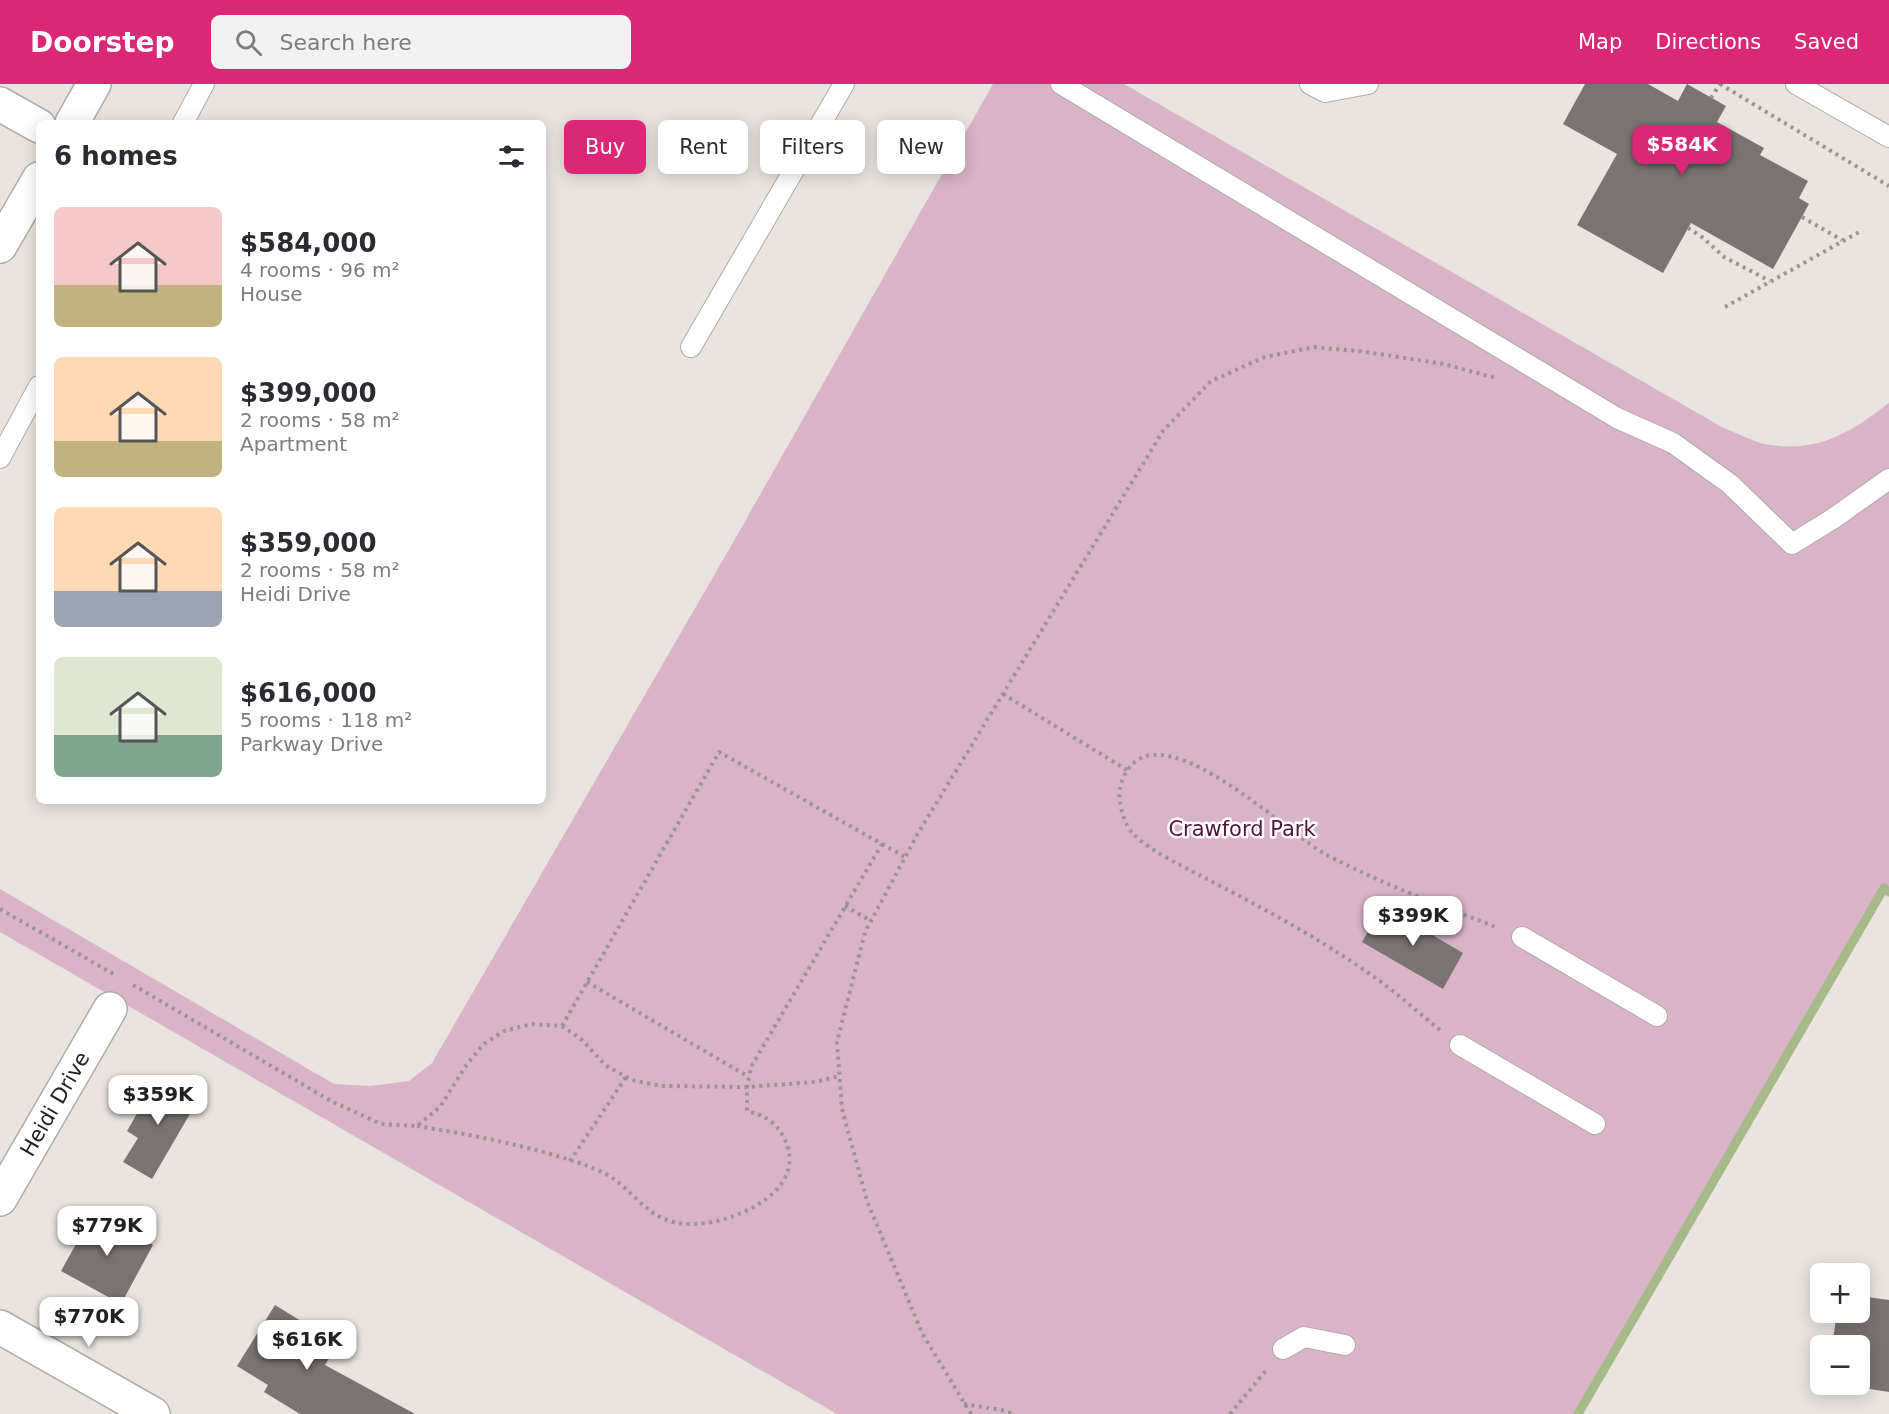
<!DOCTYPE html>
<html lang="en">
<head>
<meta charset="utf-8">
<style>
  :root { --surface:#fff; --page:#f2f2f3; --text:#2b2b33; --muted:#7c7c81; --accent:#db2777 }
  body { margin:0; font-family:"DejaVu Sans",sans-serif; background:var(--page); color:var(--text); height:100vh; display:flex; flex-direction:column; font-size:22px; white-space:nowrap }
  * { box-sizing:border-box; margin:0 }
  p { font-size:20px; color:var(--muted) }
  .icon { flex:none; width:33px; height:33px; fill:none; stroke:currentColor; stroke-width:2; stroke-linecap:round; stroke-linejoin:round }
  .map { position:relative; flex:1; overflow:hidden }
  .details { position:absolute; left:36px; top:36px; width:510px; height:684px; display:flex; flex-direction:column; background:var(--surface); border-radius:9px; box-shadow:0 3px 15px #0003 }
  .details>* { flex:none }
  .guide { position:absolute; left:564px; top:36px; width:570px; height:54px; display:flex; gap:12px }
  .controls { position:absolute; left:1810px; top:1179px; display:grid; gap:12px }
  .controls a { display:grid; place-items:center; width:60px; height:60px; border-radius:9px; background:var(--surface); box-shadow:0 3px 15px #0003; font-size:30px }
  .price { position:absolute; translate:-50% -51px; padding:0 14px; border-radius:12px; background:#fff; color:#222; font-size:20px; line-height:39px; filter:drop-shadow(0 2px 3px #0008) }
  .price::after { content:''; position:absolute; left:50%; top:36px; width:18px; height:14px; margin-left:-9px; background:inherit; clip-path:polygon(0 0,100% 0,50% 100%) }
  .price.current { background:var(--accent); color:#fff }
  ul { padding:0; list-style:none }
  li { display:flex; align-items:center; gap:18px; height:150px; padding:0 18px }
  li span { display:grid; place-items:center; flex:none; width:168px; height:120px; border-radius:9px; color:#555 }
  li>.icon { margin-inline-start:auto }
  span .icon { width:72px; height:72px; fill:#fffc; stroke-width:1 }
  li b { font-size:26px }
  h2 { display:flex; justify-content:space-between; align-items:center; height:72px; padding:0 18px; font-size:26px }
  .pill { padding:0 21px; border-radius:9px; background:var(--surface); box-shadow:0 3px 15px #0003; font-size:21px; line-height:54px }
  .pill.current { background:var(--accent); color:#fff }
  header { display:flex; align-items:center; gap:36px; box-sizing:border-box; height:84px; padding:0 30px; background:var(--accent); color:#fff }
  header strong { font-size:28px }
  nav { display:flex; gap:33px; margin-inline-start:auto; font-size:21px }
  .search { width:420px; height:54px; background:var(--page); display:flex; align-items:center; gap:15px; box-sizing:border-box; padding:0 21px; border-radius:9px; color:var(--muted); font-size:22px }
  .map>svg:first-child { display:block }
  .green { fill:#d9b3c7 }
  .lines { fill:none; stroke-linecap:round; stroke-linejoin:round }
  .stream { stroke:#a7ba89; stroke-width:9 }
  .building { fill:#7a7372 }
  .service-casing { stroke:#b1aba7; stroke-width:22 }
  .minor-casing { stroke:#b1aba7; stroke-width:36 }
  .path { stroke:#9a9592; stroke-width:4; stroke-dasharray:3 4.5; stroke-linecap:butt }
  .service { stroke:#fff; stroke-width:20 }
  .minor { stroke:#fff; stroke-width:33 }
  .labels { text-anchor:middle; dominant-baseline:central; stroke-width:5; stroke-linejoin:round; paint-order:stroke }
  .park-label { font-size:21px; fill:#52163c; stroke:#fff }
  .street-label { font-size:21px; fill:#242120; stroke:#fff }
</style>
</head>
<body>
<header>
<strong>Doorstep</strong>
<div class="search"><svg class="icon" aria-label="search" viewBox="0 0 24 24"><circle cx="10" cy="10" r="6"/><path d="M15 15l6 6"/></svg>Search here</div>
<nav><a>Map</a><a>Directions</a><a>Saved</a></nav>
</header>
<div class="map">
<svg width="1889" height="1330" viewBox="0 0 1889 1330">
  <rect width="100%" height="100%" fill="#eae4df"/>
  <path class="green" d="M993,0H1124L1722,343C1737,349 1755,359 1770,361C1821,368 1851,348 1889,319V806L1884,804L1578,1330H837L0,848V805L334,1000L370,1002L409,997L432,979L731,462Z"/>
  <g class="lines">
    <path class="stream" d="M1578,1330L1884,804L1889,808"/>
  </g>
  <path class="building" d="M1585,0H1648L1678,17L1687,0L1726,22L1717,38L1764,64L1760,71L1808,97L1799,114L1809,120L1773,185L1691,139L1663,189L1577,141L1617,70L1563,40Z
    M1383,822L1463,869L1443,905L1362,858Z
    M158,993L198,1016L152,1095L123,1078L138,1054L127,1047Z
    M91,1127L153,1161L121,1220L61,1187L76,1160L73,1159Z
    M1860,1212L1889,1216V1308L1838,1300H1860V1262H1832L1837,1228H1860Z
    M275,1221L338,1260L325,1281L415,1330H300L264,1308L268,1301L237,1282Z"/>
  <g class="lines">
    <defs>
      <path id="service" d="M1061,0L1617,334L1673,359L1730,400L1792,460L1834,434L1889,395
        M1310,0L1325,8L1368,0
        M1796,0L1889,53
        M183,39L204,0
        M691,263L844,0
        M0,374L39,302
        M1522,853L1657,932
        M1460,961L1595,1040
        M1283,1265L1304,1253L1345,1261"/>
      <path id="minor" d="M0,20L39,42
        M72,39L94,0
        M0,162L39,95
        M0,1115L110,925
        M0,1243L153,1330"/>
    </defs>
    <use href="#service" class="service-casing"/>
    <use href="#minor" class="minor-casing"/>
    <path class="path" d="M1720,0L1889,102
      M1711,14L1720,0
      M1802,133L1842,156
      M1688,144L1702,153L1724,173L1770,197
      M1725,223L1861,147
      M1003,610L1127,686
      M882,760L905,773
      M845,822L871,837
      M0,825L117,892
      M587,898L749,993
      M133,901L331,1017L381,1040L417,1042L440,1023L467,980L484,960L504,947L532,940L562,942L582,956L605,981L632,996L661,1002L747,1003L815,998L840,992
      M1440,946C1419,929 1399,911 1377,895C1321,855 1261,823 1201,792C1183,782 1135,760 1127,741C1118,721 1115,701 1130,683C1170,633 1289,751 1327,771C1382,800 1440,821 1498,844
      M417,1042C473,1051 531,1062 585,1081C594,1085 606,1089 614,1095C639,1114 653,1140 690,1140C733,1141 813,1106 783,1052C775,1037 763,1031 747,1027V1003L751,983L882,760L719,668L562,942
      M570,1077L626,993
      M964,1320L1001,1326L1013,1330
      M971,1330L922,1249L867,1117L842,1025L837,958L865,848L871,837L917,751L1163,347L1211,297L1265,273L1314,263L1366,268L1444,280L1496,294
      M1230,1330L1268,1284"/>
    <use href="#service" class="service"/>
    <use href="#minor" class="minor"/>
  </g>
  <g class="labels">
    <g class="park-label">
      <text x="1242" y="745">Crawford Park</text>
    </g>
    <g class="street-label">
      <text transform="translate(55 1020) rotate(-60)">Heidi Drive</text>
    </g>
  </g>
</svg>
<div class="controls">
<a>+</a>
<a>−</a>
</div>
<b class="price current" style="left:1682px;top:92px">$584K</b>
<b class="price" style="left:1413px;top:863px">$399K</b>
<b class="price" style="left:158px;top:1042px">$359K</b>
<b class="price" style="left:107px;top:1173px">$779K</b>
<b class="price" style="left:89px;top:1264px">$770K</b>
<b class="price" style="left:307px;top:1287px">$616K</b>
<div class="guide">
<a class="pill current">Buy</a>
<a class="pill">Rent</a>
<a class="pill">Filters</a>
<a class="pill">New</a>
</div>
<section class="details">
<h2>6 homes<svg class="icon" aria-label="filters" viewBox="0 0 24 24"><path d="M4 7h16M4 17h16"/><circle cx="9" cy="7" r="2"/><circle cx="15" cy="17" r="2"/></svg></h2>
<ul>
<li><span style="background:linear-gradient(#f6c9c9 65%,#c2b280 0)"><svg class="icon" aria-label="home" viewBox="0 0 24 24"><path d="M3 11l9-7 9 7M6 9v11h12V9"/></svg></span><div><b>$584,000</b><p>4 rooms · 96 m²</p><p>House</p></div></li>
<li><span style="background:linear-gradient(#ffd9b3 70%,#c2b280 0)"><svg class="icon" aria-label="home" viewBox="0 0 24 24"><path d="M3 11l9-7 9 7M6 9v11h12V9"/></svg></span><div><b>$399,000</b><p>2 rooms · 58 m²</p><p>Apartment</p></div></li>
<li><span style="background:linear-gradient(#ffd9b3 70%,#9aa5b1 0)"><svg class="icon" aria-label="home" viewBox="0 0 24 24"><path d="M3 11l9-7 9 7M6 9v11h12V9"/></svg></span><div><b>$359,000</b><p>2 rooms · 58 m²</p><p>Heidi Drive</p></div></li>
<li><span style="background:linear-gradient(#dfe7d0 65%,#7fa58c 0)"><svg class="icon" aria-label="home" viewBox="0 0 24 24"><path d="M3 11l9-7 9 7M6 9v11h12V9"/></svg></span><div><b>$616,000</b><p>5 rooms · 118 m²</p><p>Parkway Drive</p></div></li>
</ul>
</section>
</div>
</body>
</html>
